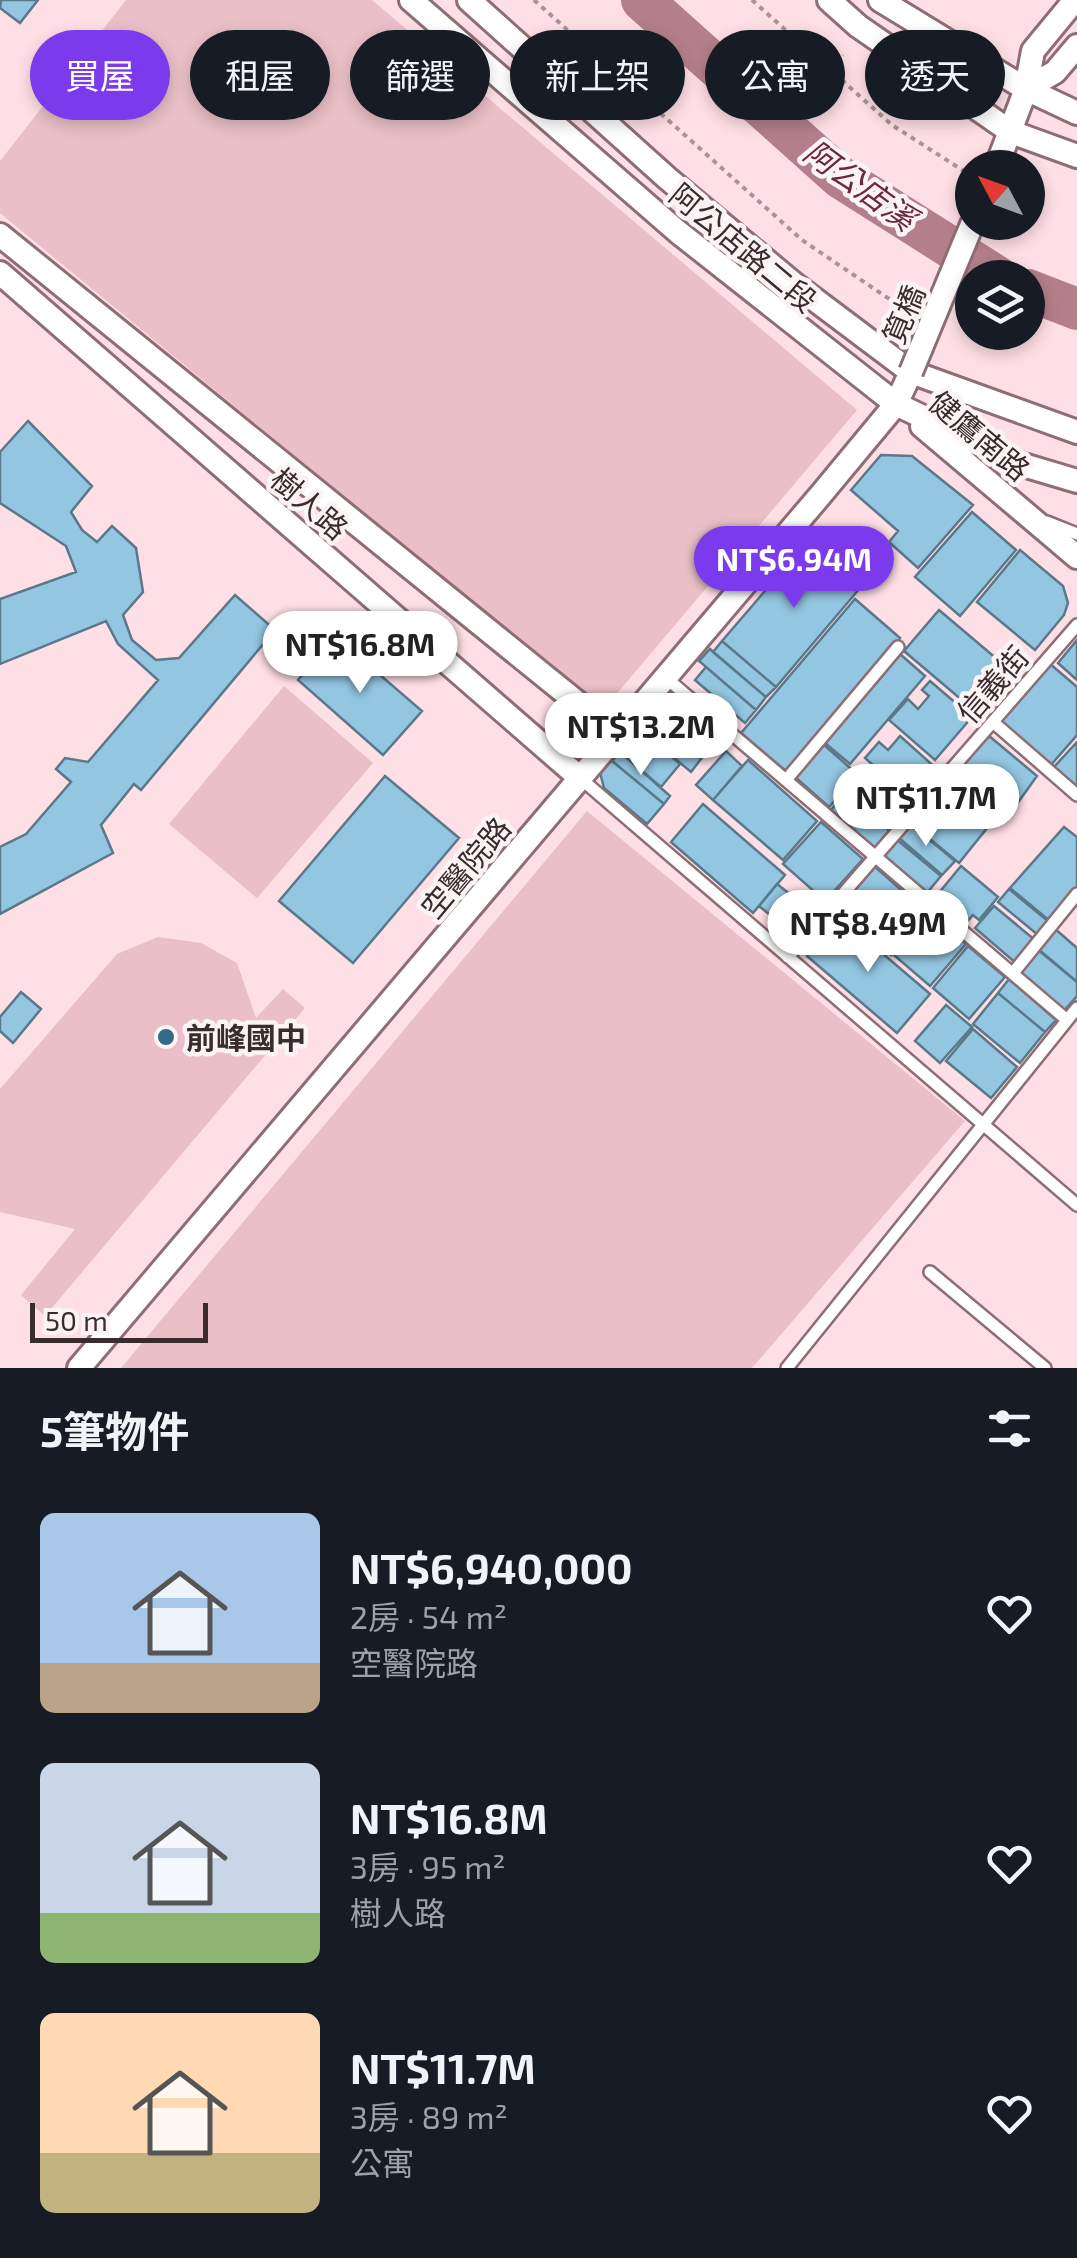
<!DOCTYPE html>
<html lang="zh-TW">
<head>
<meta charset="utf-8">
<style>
  :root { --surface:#171b24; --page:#242831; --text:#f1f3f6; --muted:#9ea1a6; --accent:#7c3aed }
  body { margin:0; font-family:"Exo 2","Noto Sans TC",sans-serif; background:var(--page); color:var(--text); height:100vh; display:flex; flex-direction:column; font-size:38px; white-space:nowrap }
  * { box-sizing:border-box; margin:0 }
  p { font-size:32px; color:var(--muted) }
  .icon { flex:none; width:55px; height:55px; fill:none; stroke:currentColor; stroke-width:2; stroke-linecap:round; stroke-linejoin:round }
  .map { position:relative; height:1368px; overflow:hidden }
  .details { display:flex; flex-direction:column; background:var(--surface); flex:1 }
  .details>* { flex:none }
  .hud { position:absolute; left:30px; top:30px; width:1018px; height:90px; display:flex; gap:20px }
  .needle { width:65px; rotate:311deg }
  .tools { position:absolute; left:955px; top:150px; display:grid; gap:20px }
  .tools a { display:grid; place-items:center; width:90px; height:90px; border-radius:50%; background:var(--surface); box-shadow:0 5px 15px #0003; font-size:50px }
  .scale { position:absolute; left:30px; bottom:25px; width:178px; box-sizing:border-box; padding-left:10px; border:5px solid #3a2b2e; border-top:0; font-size:28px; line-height:35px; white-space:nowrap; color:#3a2b2e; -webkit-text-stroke:8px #fbf3f4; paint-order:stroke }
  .price { position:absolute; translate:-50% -85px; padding:0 22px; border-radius:35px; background:#fff; color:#222; font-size:32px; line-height:65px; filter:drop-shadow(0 2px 5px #0008) }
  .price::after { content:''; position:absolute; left:50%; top:60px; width:30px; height:22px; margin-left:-15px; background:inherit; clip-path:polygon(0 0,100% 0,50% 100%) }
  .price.active { background:var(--accent); color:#fff }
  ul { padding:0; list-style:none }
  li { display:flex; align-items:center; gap:30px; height:250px; padding:0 40px }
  li span { display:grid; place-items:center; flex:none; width:280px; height:200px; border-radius:15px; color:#555 }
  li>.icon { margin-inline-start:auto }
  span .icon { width:120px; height:120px; fill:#fffc; stroke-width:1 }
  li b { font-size:42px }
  h2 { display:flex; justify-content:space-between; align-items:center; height:120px; padding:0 40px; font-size:42px }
  .pill { padding:0 35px; border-radius:45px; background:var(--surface); box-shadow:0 5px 15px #0003; font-size:35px; line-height:90px }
  .pill.active { background:var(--accent); color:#fff }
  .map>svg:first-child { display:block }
  .green { fill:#eabfc7 }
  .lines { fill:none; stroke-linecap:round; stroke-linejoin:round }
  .river { stroke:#b37f8a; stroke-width:42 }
  .building { fill:#93c6e1; stroke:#5a7889; stroke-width:2.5 }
  .service-casing { stroke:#8e6d74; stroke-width:16 }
  .minor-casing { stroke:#8e6d74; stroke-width:28 }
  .path { stroke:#aa9297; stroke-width:4; stroke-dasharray:5 5; stroke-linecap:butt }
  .service { stroke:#fff; stroke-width:11 }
  .minor { stroke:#fff; stroke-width:22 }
  .minor-bridge-casing { stroke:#8e6d74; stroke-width:28; stroke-linecap:butt }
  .minor-bridge { stroke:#fff; stroke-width:22 }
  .poi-dot { fill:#336a85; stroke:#fbf3f4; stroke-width:4 }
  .labels { text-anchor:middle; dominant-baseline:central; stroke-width:9; stroke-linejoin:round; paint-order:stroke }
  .street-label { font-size:30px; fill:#3a2b2e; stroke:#fbf3f4 }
  .poi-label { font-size:30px; font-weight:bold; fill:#3a2b2e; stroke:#fbf3f4; text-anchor:start }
  .water-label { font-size:32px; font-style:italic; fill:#6a283b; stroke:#fbf3f4 }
</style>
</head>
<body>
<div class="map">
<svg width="1077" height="1368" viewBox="0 0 1077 1368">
  <rect width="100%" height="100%" fill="#fedfe5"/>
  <path class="green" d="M126,0H372L857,410L603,710L0,213V161Z
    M284,686L373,763L257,898L169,824Z
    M587,811L965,1121L752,1368H121Z
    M158,937L201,943L237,963L256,1018L283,989L305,1008L45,1316L21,1295L75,1229L0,1212V1089L117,954Z"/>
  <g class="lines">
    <path class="river" d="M642,0L841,178L999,278
      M1028,290L1077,309"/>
  </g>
  <path class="building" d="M1,0H38L20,23L0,8Z
    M28,421L92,486L71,512L82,530L97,542L112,526L136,548L143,592L123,615L132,640L156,660L179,658L235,595L275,630L141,790L134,784L101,825L113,853L0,914V847L26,834L71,782L56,769L65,758L88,762L158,680L118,644L106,621L0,664V599L76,572L66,546L0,503V452Z
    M881,455L912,456L973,505L918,568L889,542L898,531L851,490Z
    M972,512L1016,550L960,616L915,577Z
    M813,535L866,581L776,687L722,641Z
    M1020,550L1063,586L1068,603L1064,615L1035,650L977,602Z
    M855,599L900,638L787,772L741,733Z
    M939,610L1011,671L976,712L904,651Z
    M336,637L422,711L383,755L298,680Z
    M1077,640V680L1058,663Z
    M722,641L776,687L766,697L713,652Z
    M710,649L766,697L756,710L699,661Z
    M900,654L925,676L850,764L825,743Z
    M1049,663L1077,687V735L1050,766L999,722Z
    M706,667L756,710L745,723L695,680Z
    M930,681L972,717L935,760L889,720L908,699L918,709L929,696L922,690Z
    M671,694L721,736L701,759L651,717Z
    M651,717L701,759L691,772L640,729Z
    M640,729L680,764L661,787L620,752Z
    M988,735L1037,776L1009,815L1005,812L996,823L948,783Z
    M900,736L938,770L911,799L865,758L879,742L888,750Z
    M1077,742V788L1054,767Z
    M823,744L858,775L829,807L795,777Z
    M726,751L742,766L713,800L696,785Z
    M620,752L670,796L664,804L612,761Z
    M611,760L664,804L647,824L604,788L600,772Z
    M748,760L817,821L783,860L713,800Z
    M385,776L459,838L353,963L279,901Z
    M884,777L912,800L889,827L859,802Z
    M845,793L891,832L875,850L830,811Z
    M949,794L988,827L959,863L913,825L927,809L932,813Z
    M703,804L785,875L753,913L671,842Z
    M821,822L863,859L825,901L783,864Z
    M909,823L955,861L942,875L898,837Z
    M1064,827L1077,837V890L1051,922L1010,888Z
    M896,839L941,876L927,893L882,857Z
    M873,865L908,896L872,938L836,908Z
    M961,866L998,897L979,920L973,915L965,924L942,905L945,901L938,894Z
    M777,884L800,902L781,924L759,906Z
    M1009,889L1049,922L1038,935L998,902Z
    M908,896L927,913L891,955L872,938Z
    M994,906L1036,941L1017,964L975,928Z
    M930,913L966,944L930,986L894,955Z
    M840,917L930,994L897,1033L807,956Z
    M1054,928L1077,948V982L1037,948Z
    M968,946L1005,977L969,1019L933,988Z
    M1037,949L1077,982V996L1063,1012L1016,973Z
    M1009,979L1056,1020L1045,1032L998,993Z
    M21,992L41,1009L13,1043L0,1031V1017Z
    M998,993L1045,1032L1020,1063L973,1024Z
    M946,1005L972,1027L940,1063L915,1041Z
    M973,1029L1017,1067L991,1098L946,1061Z"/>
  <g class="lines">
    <defs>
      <path id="service" d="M1047,522L1077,534
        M665,677L1067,1020
        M993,722L1077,795
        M580,778L1077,1205
        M786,780L898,647
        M788,957L1077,625
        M1013,973L1077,894
        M930,1272L1045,1368
        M787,1368L1077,1008"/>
      <path id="minor" d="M411,0L678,232L896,404L1020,464L1077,481
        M469,0L667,178L794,284L911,372L1077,432
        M829,0L858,26L1011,132L1077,156
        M880,0L1026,89L1077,113
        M1026,89L1055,72L1077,46
        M996,168L1026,89L1033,51L1075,0
        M0,235L616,734
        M0,273L580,778
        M922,426L1077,557
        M79,1368L823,492L896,404L911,372"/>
    </defs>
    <use href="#service" class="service-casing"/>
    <use href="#minor" class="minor-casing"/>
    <path class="path" d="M534,0L802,240L910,313
      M752,0L892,125L970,175L972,169
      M829,70L843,55"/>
    <use href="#service" class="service"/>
    <use href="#minor" class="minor"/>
    <defs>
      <path id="minor-bridge" d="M911,372L973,222"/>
    </defs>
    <use href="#minor-bridge" class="minor-bridge-casing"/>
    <use href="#minor-bridge" class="minor-bridge"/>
  </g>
  <circle class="poi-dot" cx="166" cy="1037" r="10"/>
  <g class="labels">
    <g class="street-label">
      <text transform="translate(744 247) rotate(40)">阿公店路二段</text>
      <text transform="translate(903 314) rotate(-67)">筧橋</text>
      <text transform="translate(980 435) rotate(40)">健鷹南路</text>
      <text transform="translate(310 503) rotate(41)">樹人路</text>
      <text transform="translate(992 684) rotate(-49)">信義街</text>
      <text transform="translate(465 867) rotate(-50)">空醫院路</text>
    </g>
    <g class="poi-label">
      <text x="186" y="1037">前峰國中</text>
    </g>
    <g class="water-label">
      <text transform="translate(861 184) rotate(36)">阿公店溪</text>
    </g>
  </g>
</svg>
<div class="tools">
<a><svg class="needle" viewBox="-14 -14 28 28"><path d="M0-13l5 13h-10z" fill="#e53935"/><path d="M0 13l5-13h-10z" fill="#9ea1a6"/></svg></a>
<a><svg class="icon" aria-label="layers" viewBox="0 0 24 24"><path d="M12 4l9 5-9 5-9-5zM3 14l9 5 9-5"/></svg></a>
</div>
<div class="scale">50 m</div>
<b class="price active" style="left:794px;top:611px">NT$6.94M</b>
<b class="price" style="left:360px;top:696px">NT$16.8M</b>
<b class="price" style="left:641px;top:778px">NT$13.2M</b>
<b class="price" style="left:926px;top:849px">NT$11.7M</b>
<b class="price" style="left:868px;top:975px">NT$8.49M</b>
<div class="hud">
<a class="pill active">買屋</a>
<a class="pill">租屋</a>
<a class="pill">篩選</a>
<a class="pill">新上架</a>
<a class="pill">公寓</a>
<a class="pill">透天</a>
</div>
</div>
<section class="details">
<h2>5筆物件<svg class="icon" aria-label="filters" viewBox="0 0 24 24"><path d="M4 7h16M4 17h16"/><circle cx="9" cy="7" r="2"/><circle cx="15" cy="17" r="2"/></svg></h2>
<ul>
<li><span style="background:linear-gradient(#a9c7e8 75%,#b9a48a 0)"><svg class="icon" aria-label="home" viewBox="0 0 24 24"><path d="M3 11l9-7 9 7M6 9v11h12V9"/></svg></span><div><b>NT$6,940,000</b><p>2房 · 54 m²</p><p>空醫院路</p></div><svg class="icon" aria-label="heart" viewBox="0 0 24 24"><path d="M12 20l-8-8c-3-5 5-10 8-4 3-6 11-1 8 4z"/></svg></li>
<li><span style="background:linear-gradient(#c9d6e8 75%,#8fb573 0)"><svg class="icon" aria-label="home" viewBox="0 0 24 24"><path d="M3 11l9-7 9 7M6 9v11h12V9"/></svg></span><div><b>NT$16.8M</b><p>3房 · 95 m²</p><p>樹人路</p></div><svg class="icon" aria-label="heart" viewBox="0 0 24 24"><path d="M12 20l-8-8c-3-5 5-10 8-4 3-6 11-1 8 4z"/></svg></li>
<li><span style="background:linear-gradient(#ffd9b3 70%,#c2b280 0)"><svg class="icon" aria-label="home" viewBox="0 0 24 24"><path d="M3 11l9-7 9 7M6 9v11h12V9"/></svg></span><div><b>NT$11.7M</b><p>3房 · 89 m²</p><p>公寓</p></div><svg class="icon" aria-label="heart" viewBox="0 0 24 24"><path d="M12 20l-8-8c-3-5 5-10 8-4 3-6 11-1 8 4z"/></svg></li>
</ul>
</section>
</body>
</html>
